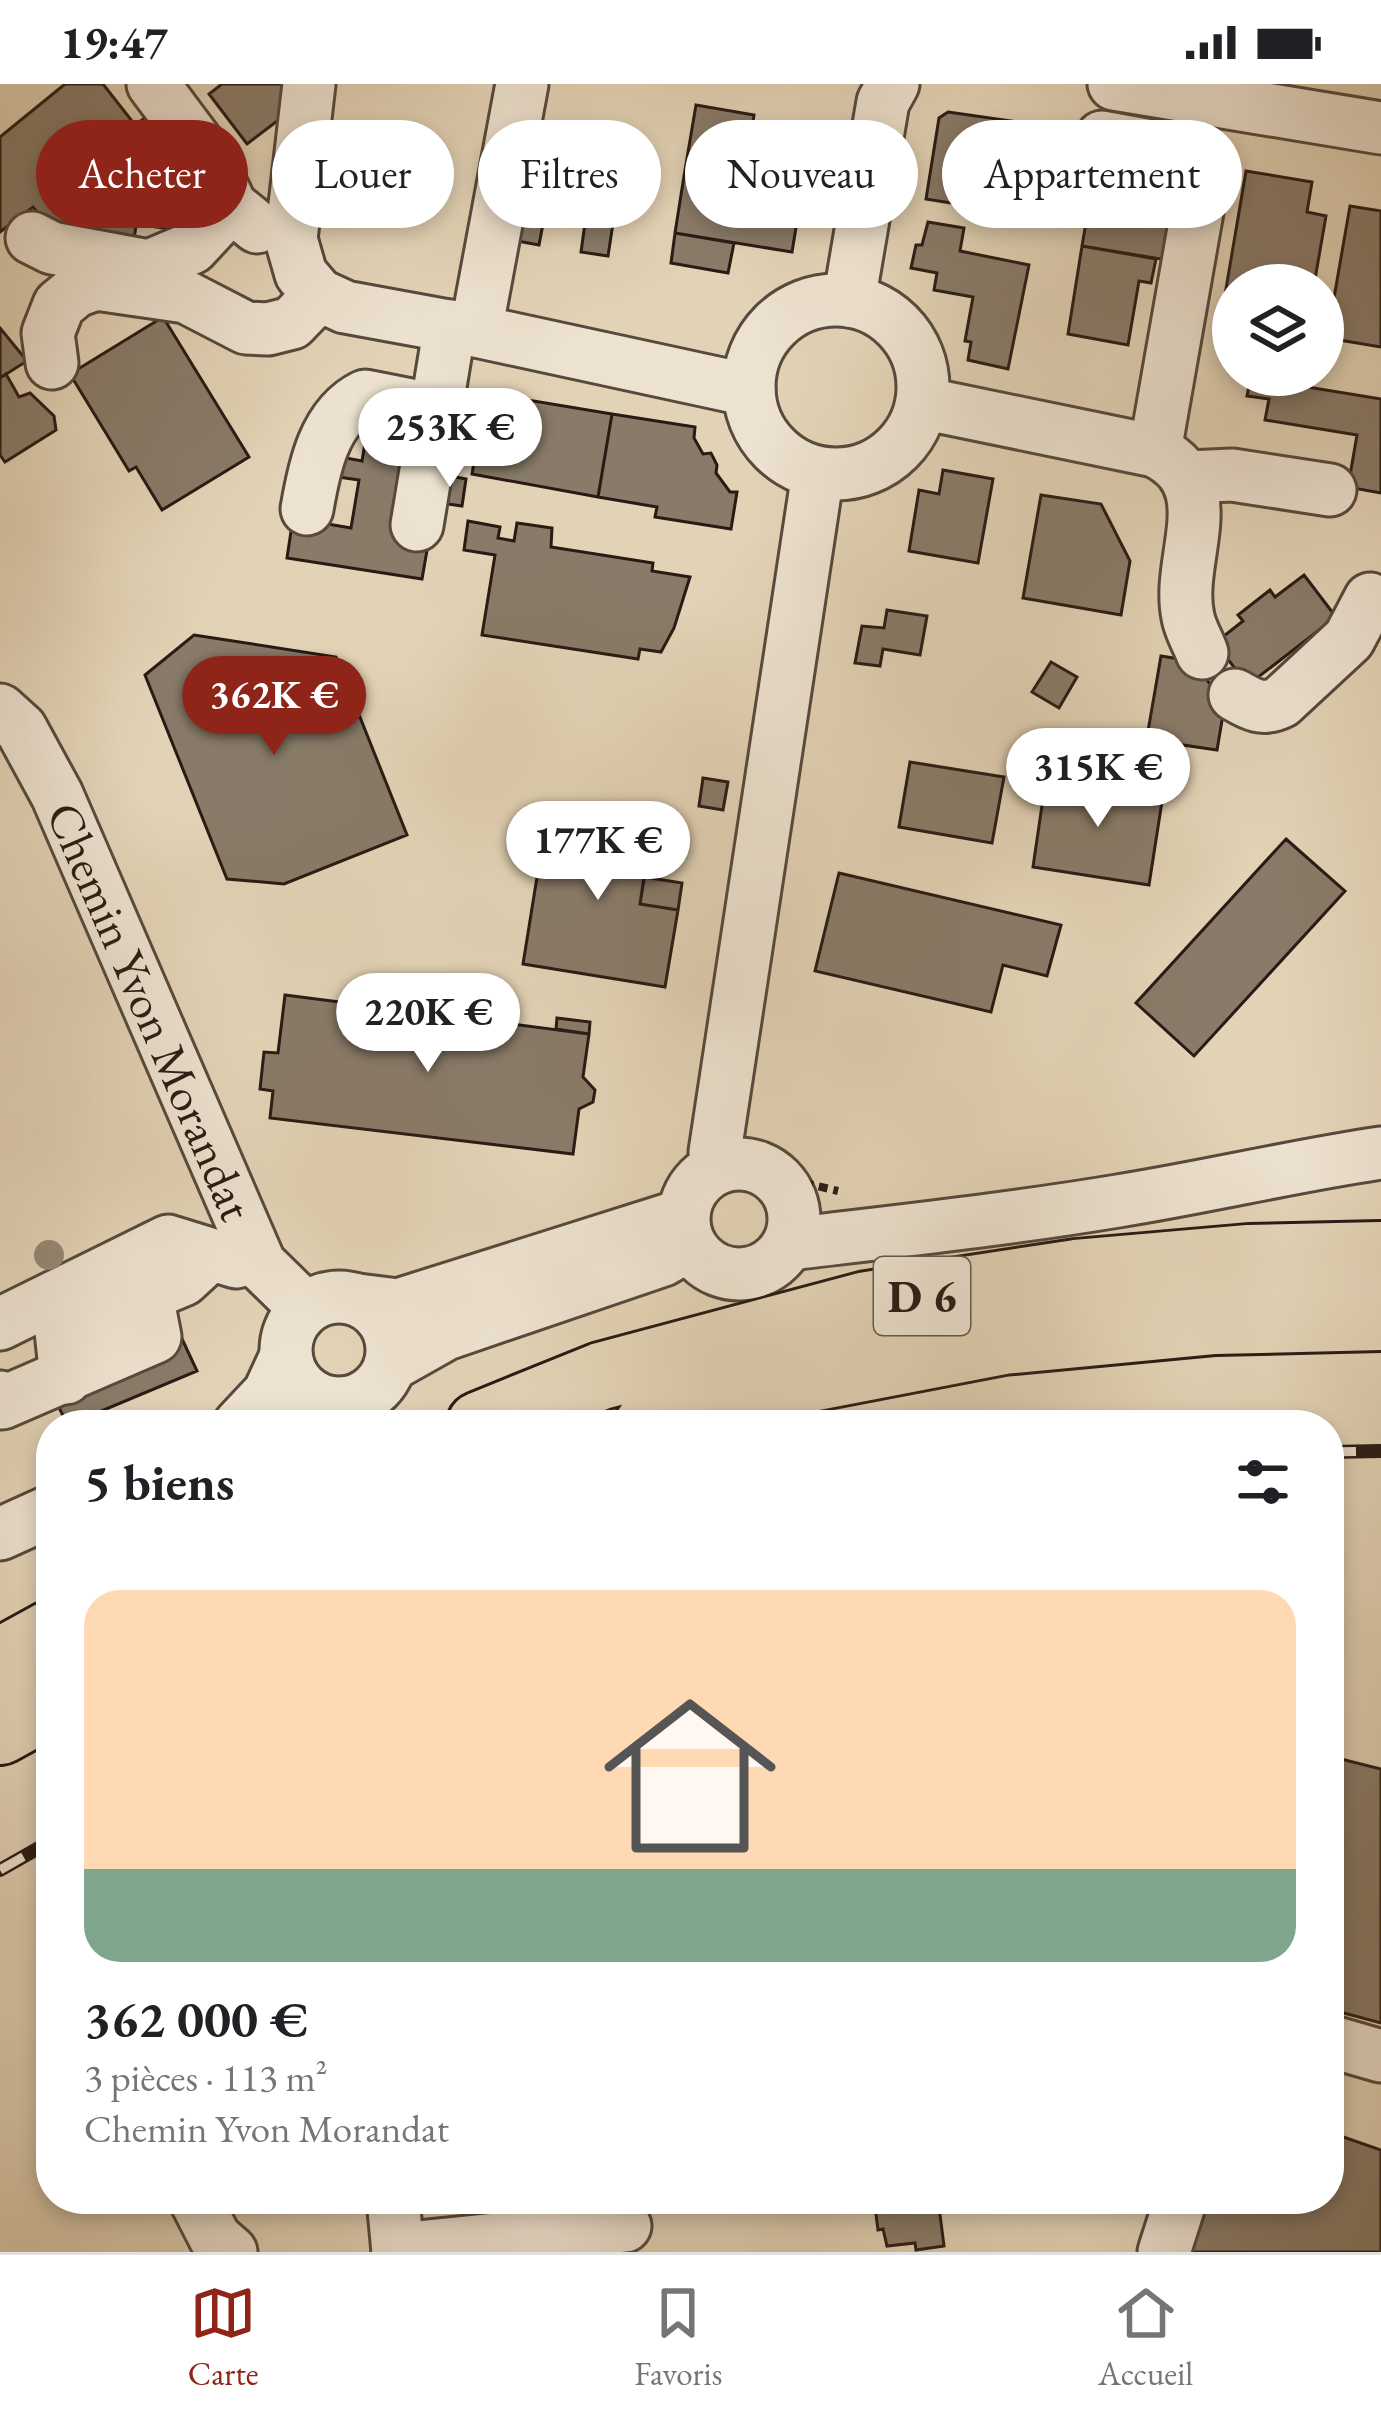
<!DOCTYPE html>
<html lang="fr">
<head>
<meta charset="utf-8">
<style>
  :root { --surface:#fff; --page:#f6f6f6; --text:#202124; --muted:#757577; --line:#e0e0e0; --accent:#8f2418 }
  body { margin:0; font-family:"EB Garamond",serif; background:var(--page); color:var(--text); height:100vh; display:flex; flex-direction:column; font-size:45px; white-space:nowrap }
  * { box-sizing:border-box; margin:0 }
  p { font-size:39px; color:var(--muted) }
  .icon { flex:none; width:66px; height:66px; fill:none; stroke:currentColor; stroke-width:2; stroke-linecap:round; stroke-linejoin:round }
  .map { position:relative; flex:1; overflow:hidden }
  .details { position:absolute; left:36px; top:1326px; width:1308px; height:804px; display:flex; flex-direction:column; background:var(--surface); border-radius:48px; box-shadow:0 6px 18px #0003 }
  .details>* { flex:none }
  .guide { position:absolute; left:36px; top:36px; width:1311px; height:108px; display:flex; gap:24px }
  .buttons { position:absolute; left:1212px; top:180px; display:grid; gap:24px }
  .buttons a { display:grid; place-items:center; width:132px; height:132px; border-radius:50%; background:var(--surface); box-shadow:0 6px 18px #0003; font-size:60px }
  .price { position:absolute; translate:-50% -102px; padding:0 27px; border-radius:42px; background:#fff; color:#222; font-size:39px; line-height:78px; filter:drop-shadow(0 3px 6px #0008) }
  .price::after { content:''; position:absolute; left:50%; top:72px; width:36px; height:27px; margin-left:-18px; background:inherit; clip-path:polygon(0 0,100% 0,50% 100%) }
  .price.selected { background:var(--accent); color:#fff }
  ul { padding:0; list-style:none }
  li { display:grid; align-content:center; gap:24px; height:636px; padding:0 48px }
  li span { display:grid; place-items:center; height:372px; border-radius:36px; color:#555 }
  li>.icon { margin-inline-start:auto }
  span .icon { width:216px; height:216px; fill:#fffc; stroke-width:1 }
  li b { font-size:51px }
  h2 { display:flex; justify-content:space-between; align-items:center; height:144px; padding:0 48px; font-size:51px }
  .chip { padding:0 42px; border-radius:54px; background:var(--surface); box-shadow:0 6px 18px #0003; font-size:42px; line-height:108px }
  .chip.selected { background:var(--accent); color:#fff }
  .status { display:flex; justify-content:space-between; align-items:center; height:84px; padding:0 60px; background:var(--surface); direction:ltr }
  .status svg { height:33px; fill:currentColor }
  .menu { display:flex; justify-content:space-around; align-items:center; height:168px; border-top:3px solid var(--line); background:var(--surface); font-size:33px; color:var(--muted) }
  .menu a { display:grid; justify-items:center; gap:6px }
  .menu .selected { color:var(--accent) }
  .map>svg:first-child { display:block }
  .building { fill:#897b69; stroke:#281b15; stroke-width:3 }
  .lines { fill:none; stroke-linecap:round; stroke-linejoin:round }
  .minor-casing { stroke:#57493d; stroke-width:57 }
  .highway-casing { stroke:#281b15; stroke-width:72 }
  .path { stroke:#281b15; stroke-width:8; stroke-dasharray:9 6; stroke-linecap:butt }
  .minor { stroke:#ede2d0; stroke-width:51 }
  .highway { stroke:#e3d3b6; stroke-width:66 }
  .rail-casing { stroke:#281b15; stroke-width:14 }
  .rail { stroke:#ede2d0; stroke-width:9; stroke-dasharray:27; stroke-linecap:butt }
  .tree { fill:#958773 }
  .labels { text-anchor:middle; dominant-baseline:central; stroke-width:10; stroke-linejoin:round; paint-order:stroke }
  .shield { fill:#ede2d0; stroke:#63574d; stroke-width:3 }
  .shield-label { font-size:45px; font-weight:bold; fill:#281b15 }
  .street-label { font-size:48px; fill:#281b15; stroke:#ede2d0 }
</style>
</head>
<body>
<div class="status"><b>19:47</b><svg viewBox="0 0 49 12"><path d="M0 12V9h3v3zM5 12V6h3v6zM10 12V3h3v9zM15 12V0h3v12zM26 1h20v11H26zM47 4h2v5h-2z"/></svg></div>
<div class="map">
<svg width="1381" height="2168" viewBox="0 0 1381 2168">
  <rect width="100%" height="100%" fill="#e3d3b6"/>
  <filter id="stains"><feTurbulence type="fractalNoise" baseFrequency=".00167" numOctaves="4"/><feColorMatrix values="0 0 0 0 .2 0 0 0 0 .09 0 0 0 0 .02 0 0 0 .5 -.17"/></filter>
  <radialGradient id="worn" r=".72"><stop offset=".6" stop-color="#630" stop-opacity="0"/><stop offset="1" stop-color="#630" stop-opacity=".3"/></radialGradient>
  <path class="building" d="M65,0H103L135,41L149,31L193,87L185,147L149,142L155,97L133,69L75,112L82,120L138,127L133,163L61,154L33,123L0,148V53Z
    M222,0H281L297,22L247,60L209,10Z
    M696,21L754,31L746,85L805,95L801,113L684,92Z
    M948,28L1052,43L1038,133L926,115L939,34Z
    M569,52L582,55L581,68L592,70V83L621,87L608,172L581,168L587,125L547,119L539,161L512,156L524,72L553,77L556,66H566Z
    M1098,69L1195,86L1179,178L1082,162Z
    M1246,87L1312,98L1307,128L1326,132L1314,201H1233V242L1220,240Z
    M684,92L801,113L792,168L675,149Z
    M1350,122L1381,127V263L1327,254Z
    M928,138L964,144L960,167L1029,181L1008,285L968,276L971,258L965,257L973,213L934,206L937,189L911,184L916,161H922Z
    M675,149L734,159L728,189L671,179Z
    M1082,162L1156,175L1151,199L1139,197L1128,261L1068,250Z
    M163,233L249,373L162,426L136,383L129,387L70,290Z
    M0,244L27,277L0,294Z
    M6,290L19,313L30,309L54,332L56,346L5,378L0,371V294Z
    M1251,291H1278L1277,298L1381,315V409L1348,403L1357,351L1265,336L1269,315L1247,312Z
    M486,309L612,330L598,413L472,390Z
    M370,329L422,337L429,455L422,495L287,474L293,434L351,444L359,396L338,393L341,373L362,377Z
    M612,330L695,343L694,354L703,370L711,369L717,381L716,389L730,408H737L731,445L655,433L657,423L598,413Z
    M943,386L993,395L978,479L909,467L919,406L939,410Z
    M439,390L466,395L462,422L434,418Z
    M1041,411L1101,420L1130,477L1121,531L1023,514Z
    M468,437L500,443L498,454L514,457L517,439L552,444L551,463L653,479L652,487L690,493L674,544L661,568L640,565L638,575L482,551L495,471L464,466Z
    M1304,491L1336,533L1248,601L1215,559L1243,537L1238,531L1270,506L1275,513Z
    M887,526L927,532L920,571L883,565L880,582L855,579L862,542L884,544Z
    M194,551L336,573L407,751L284,800L227,795L145,591Z
    M1161,572L1192,577L1225,619L1217,666L1156,657L1148,647Z
    M1051,578L1077,593L1059,624L1032,608Z
    M910,678L1004,693L992,759L899,743Z
    M1086,692L1125,697L1124,705L1163,711L1149,801L1033,783L1046,694L1085,700Z
    M703,694L728,698L723,726L699,722Z
    M548,725L653,742L640,820L678,826L665,903L523,880Z
    M1286,755L1345,807L1194,972L1136,919Z
    M839,789L1061,841L1047,892L1003,881L991,928L815,887Z
    M644,793L682,799L678,826L640,820Z
    M285,911L589,950L583,993L595,1006L593,1018L579,1025L573,1070L270,1034L273,1007L260,1005L264,968L278,969Z
    M557,934L590,938L589,950L556,945Z
    M163,1214L197,1287L68,1341L34,1276Z
    M1329,1672L1381,1685V1939L1329,1925Z
    M1329,2048L1381,2066V2168H1191L1210,2115H1329Z
    M874,2115H938L944,2162L916,2166L915,2159L887,2162L883,2145L878,2146Z"/>
  <g class="lines">
    <defs>
      <g id="minor">
        <path d="M153,0L209,75L231,122L257,143"/>
        <path d="M309,0L291,155L301,190L319,211L345,223L476,247L749,306"/>
        <path d="M1114,0L1381,44"/>
        <path d="M1102,53L1196,70L1205,82L1155,367"/>
        <path d="M32,154L52,164L149,182L192,164L231,122"/>
        <circle cx="836" cy="303" r="87"/>
        <path d="M849,217L883,18L893,0"/>
        <path d="M476,247L522,0"/>
        <path d="M52,279L48,249L59,221L76,207L96,200L186,213L246,244L268,245L292,239L319,211"/>
        <path d="M922,319L1155,367C1227,402 1175,474 1188,533C1190,545 1198,558 1202,569"/>
        <path d="M1188,393L1232,391L1330,406"/>
        <path d="M307,425C314,384 324,332 365,312L436,326"/>
        <path d="M417,441L450,242"/>
        <path d="M1235,611C1252,621 1263,627 1281,618L1349,555L1370,515"/>
        <path id="s1" d="M0,626L21,645L57,711L260,1180L305,1224"/>
        <circle cx="739" cy="1135" r="55"/>
        <path d="M717,1083L715,1068L818,389"/>
        <path d="M789,1160C899,1147 1009,1135 1118,1117C1206,1103 1293,1082 1381,1069"/>
        <circle cx="339" cy="1266" r="53"/>
        <path d="M358,1216L398,1221L683,1131"/>
        <path d="M0,1240L168,1157L236,1178"/>
        <path d="M391,1281L446,1250L663,1176L689,1161"/>
        <path d="M66,1294L61,1247L147,1211"/>
        <path d="M0,1313L2,1319L155,1253L147,1211L183,1196L209,1172"/>
        <path d="M239,1341L269,1309L286,1272"/>
        <path d="M0,1450L51,1427"/>
        <path d="M1329,1957L1381,1972"/>
        <path d="M195,2115L215,2154L231,2168"/>
        <path d="M393,2115L398,2168"/>
        <path d="M398,2165L625,2142"/>
        <path d="M1164,2168L1181,2115"/>
      </g>
      <path id="highway" d="M480,1341L601,1292L867,1221L1076,1189L1249,1174L1381,1171
        M648,1341L774,1301L1003,1257L1215,1237L1381,1233
        M0,1578L51,1550
        M0,1647L51,1619"/>
    </defs>
    <use href="#minor" class="minor-casing"/>
    <use href="#highway" class="highway-casing"/>
    <path class="path" d="M775,1092L838,1107
      M174,1341L194,1333
      M306,1341L333,1319"/>
    <use href="#minor" class="minor"/>
    <use href="#highway" class="highway"/>
    <defs>
      <path id="rail" d="M1329,1368L1381,1367
        M0,1786L51,1757"/>
    </defs>
    <use href="#rail" class="rail-casing"/>
    <use href="#rail" class="rail"/>
  </g>
  <circle class="tree" cx="49" cy="1171" r="15"/>
  <g class="labels">
    <rect class="shield" x="874" y="1173" width="96" height="78" rx="9"/>
    <g class="shield-label">
      <text x="922" y="1212">D 6</text>
    </g>
    <g class="street-label">
      <text stroke="none"><textPath href="#s1" startOffset="339">Chemin Yvon Morandat</textPath></text>
    </g>
  </g>
  <rect width="100%" height="100%" filter="url(#stains)"/>
  <rect width="100%" height="100%" fill="url(#worn)"/>
</svg>
<div class="buttons">
<a><svg class="icon" aria-label="layers" viewBox="0 0 24 24"><path d="M12 4l9 5-9 5-9-5zM3 14l9 5 9-5"/></svg></a>
</div>
<b class="price" style="left:450px;top:406px">253K €</b>
<b class="price selected" style="left:274px;top:674px">362K €</b>
<b class="price" style="left:1098px;top:746px">315K €</b>
<b class="price" style="left:598px;top:819px">177K €</b>
<b class="price" style="left:428px;top:991px">220K €</b>
<div class="guide">
<a class="chip selected">Acheter</a>
<a class="chip">Louer</a>
<a class="chip">Filtres</a>
<a class="chip">Nouveau</a>
<a class="chip">Appartement</a>
</div>
<section class="details">
<h2>5 biens<svg class="icon" aria-label="filters" viewBox="0 0 24 24"><path d="M4 7h16M4 17h16"/><circle cx="9" cy="7" r="2"/><circle cx="15" cy="17" r="2"/></svg></h2>
<ul>
<li><span style="background:linear-gradient(#ffd9b3 75%,#7fa58c 0)"><svg class="icon" aria-label="home" viewBox="0 0 24 24"><path d="M3 11l9-7 9 7M6 9v11h12V9"/></svg></span><div><b>362 000 €</b><p>3 pièces · 113 m²</p><p>Chemin Yvon Morandat</p></div></li>
</ul>
</section>
</div>
<nav class="menu">
<a class="selected"><svg class="icon" aria-label="map" viewBox="0 0 24 24"><path d="M3 6l6-2 6 2 6-2v14l-6 2-6-2-6 2zM9 4v14M15 6v14"/></svg>Carte</a>
<a><svg class="icon" aria-label="saved" viewBox="0 0 24 24"><path d="M7 4h10v16l-5-4-5 4z"/></svg>Favoris</a>
<a><svg class="icon" aria-label="home" viewBox="0 0 24 24"><path d="M3 11l9-7 9 7M6 9v11h12V9"/></svg>Accueil</a>
</nav>
</body>
</html>
